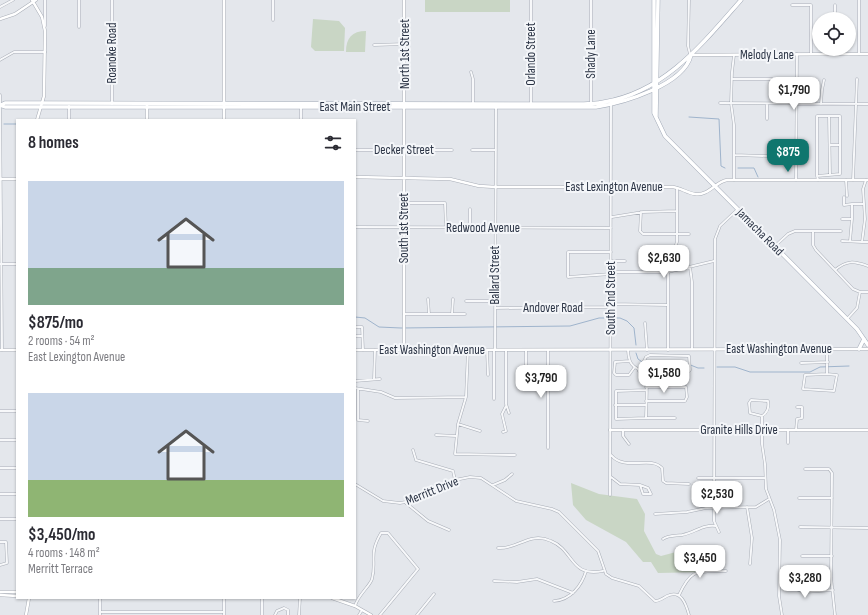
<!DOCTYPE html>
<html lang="en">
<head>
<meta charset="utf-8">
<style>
  :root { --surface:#fff; --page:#f2f2f3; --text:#2b2b33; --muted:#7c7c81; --accent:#0f766e }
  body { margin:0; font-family:"Sofia Sans Condensed",sans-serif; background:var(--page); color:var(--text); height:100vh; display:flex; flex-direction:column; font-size:15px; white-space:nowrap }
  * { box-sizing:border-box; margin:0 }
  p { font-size:13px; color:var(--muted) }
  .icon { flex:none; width:22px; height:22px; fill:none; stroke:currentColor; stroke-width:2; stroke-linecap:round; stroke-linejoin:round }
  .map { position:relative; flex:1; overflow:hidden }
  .side { position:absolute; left:16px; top:119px; width:340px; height:480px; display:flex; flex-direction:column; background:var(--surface); border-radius:0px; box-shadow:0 1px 3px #0004 }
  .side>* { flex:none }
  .buttons { position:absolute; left:812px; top:12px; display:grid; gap:8px }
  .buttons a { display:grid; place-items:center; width:44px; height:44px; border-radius:50%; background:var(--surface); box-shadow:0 1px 3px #0004; font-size:20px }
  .price { position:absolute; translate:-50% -34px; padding:0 9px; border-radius:8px; background:#fff; color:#222; font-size:13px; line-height:26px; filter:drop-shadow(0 1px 2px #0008) }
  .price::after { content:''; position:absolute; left:50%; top:24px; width:12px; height:9px; margin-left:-6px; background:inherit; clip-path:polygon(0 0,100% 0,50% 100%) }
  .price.selected { background:var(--accent); color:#fff }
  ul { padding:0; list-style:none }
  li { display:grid; align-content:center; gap:8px; height:212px; padding:0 12px }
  li span { display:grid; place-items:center; height:124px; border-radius:0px; color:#555 }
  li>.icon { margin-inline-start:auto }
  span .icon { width:72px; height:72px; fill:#fffc; stroke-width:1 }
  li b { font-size:17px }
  h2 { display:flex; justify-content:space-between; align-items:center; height:48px; padding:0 12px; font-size:17px }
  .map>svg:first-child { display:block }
  .green { fill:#c9d6c5 }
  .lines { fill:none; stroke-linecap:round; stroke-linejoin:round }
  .stream { stroke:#9fb4cc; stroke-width:1 }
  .street-casing { stroke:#a9aeb7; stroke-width:3 }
  .secondary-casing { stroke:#a9aeb7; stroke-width:3.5 }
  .primary-casing { stroke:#a3abb8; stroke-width:4.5 }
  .street { stroke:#f7f8fa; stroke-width:2 }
  .secondary { stroke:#fff; stroke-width:2.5 }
  .primary { stroke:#fff; stroke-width:3.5 }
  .labels { text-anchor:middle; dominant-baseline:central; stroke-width:4; stroke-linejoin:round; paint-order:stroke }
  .street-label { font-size:13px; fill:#2b3445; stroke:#f4f6f9 }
</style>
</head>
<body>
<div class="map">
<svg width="868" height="615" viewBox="0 0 868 615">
  <rect width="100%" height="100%" fill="#e4e7ec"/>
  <path class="green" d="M425,0H510V12H425Z
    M313,19L339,21L345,28L344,51H315L311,47Z
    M366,31L365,52H346C346,38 352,31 366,31Z
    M571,483L599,494L637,499L645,514L644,531L656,554L661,556L676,552L701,551L707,572L658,573L651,562H643L626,542L586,520L573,505Z"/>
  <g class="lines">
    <path class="stream" d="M689,117L719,119L721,166L725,168
      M4,124H17
      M738,168H754L758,177
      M355,317L365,318L379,327L401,328L570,326L599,318H620L627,321L634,328L636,345
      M636,353L638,359L645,364H688L698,368H704
      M717,367H735L750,372H810L820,367L849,366"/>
    <defs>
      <path id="street" d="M45,0V26
        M79,0V27
        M112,0V104
        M531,0V104
        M591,0V104
        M689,0L688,46L690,54
        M859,0V54
        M792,5H811V54
        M835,5V19
        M0,7L13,0
        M273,20V0
        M374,45L405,44
        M835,49V54
        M0,60L14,52H45
        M471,72L473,79V104
        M732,79H772
        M0,95L2,350
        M720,103L868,104
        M821,104L822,90L824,80
        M829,116L830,175
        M767,119V104
        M69,120V106
        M301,120V107
        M830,145H840
        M355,150H452
        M472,150H496
        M734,155L767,156
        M817,176L840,174V116H817V176L818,180
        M734,180V125L731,103L732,72L734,55
        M796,180L797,54
        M846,180L847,196
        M853,180L857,79
        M844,197V205L852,204
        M404,203H445L446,227
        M641,212L640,231L643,234H689
        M612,217L643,212L677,211
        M842,219H852L850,241
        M852,219V204H863
        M355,227L611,228
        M470,227V209
        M813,231V245L816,250L853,289L860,292H868
        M842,241L862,242L865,219L863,189L866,180
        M862,242H868
        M775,246L788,234L795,231H841
        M645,259V272
        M611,261H625
        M0,264H17
        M690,267L692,282V349
        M835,270C847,260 854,261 868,266
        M611,272H668L714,261
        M611,274L568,277V252H611
        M428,299L429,314
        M466,301H495
        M611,304L667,305
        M495,308L611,307
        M404,314H465
        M452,314L453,299
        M847,319L857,308L860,292
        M645,323L647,350
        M355,327H362L363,350
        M355,336H362
        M495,349L496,107
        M468,350L466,397L458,424L455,454L515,455
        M487,350L488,375
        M494,350V399
        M506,350V404L509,413
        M526,350V368
        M548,350V448
        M628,350C629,373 641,365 646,377C648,382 646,410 646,418L616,419V391L646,390
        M668,350V264L677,242V188
        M630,361L615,362L614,373L616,375H629L634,368
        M801,363L828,362
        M639,371L646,357L650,355L689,356L690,370L688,372L644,373
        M827,374L837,375L834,391L803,389L805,375Z
        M827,374V350
        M374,379L375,350
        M355,381L380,379
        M355,388L381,392L395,398L466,397
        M358,389V420L368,421
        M751,400L768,401C769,407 767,413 762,416L750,413L749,403Z
        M646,401H685L687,397L686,387H646
        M615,405H646
        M0,411H17
        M762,416V444L765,464L766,489L774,510L780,540L779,596L782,615
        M646,418H675
        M458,424L480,431
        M623,430V436L629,444
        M788,430V443
        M796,430L797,419L802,418V407H797
        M503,432L506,431L502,414L506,406
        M436,435L456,436
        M0,440H17
        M413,450L416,460L453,471L455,480
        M611,455C625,472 650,455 662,468L663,481L666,483L689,484
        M0,468H17
        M805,469H829L832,473L831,577L835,615
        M611,477L620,484L640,485L643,494H651L648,488L640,485
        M698,478H764
        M355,484L383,501L400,503L411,501L455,480L470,477L481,478L516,501L552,509L559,512L598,551L606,574L612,578L639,586L655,601C660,601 663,598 667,596C681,589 686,604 689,615
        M493,485L505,480L512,474
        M0,494H17
        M610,495L611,104
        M799,498H832
        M406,503L428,521L449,530
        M747,507L752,538L750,564
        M655,514L687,512L706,508L756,507L769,499
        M0,519H17
        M800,527L868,528
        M719,532L714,521L715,239L720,226L738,209
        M663,539C669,535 675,536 682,535C694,533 703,524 716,526
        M0,542H6L7,563L0,565
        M498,548C517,550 529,531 551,541C574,550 570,578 603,571
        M802,556H832
        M494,581L517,582L537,579L573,593
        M780,584L805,592L833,590
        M679,595C692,567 698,572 726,571
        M100,598V615
        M224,598V615
        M554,601C571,600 582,585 586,571
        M355,606C358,595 370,586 372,579C377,560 368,555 381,533H388L418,569L380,615
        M100,612H224
        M262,615V598
        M275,615L277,611L284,608L288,610V615
        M299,615L300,598
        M359,615L362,610
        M417,615L434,594"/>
      <path id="secondary" d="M32,0L42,17L45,31L44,96L37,120
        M224,0V120
        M0,19L15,14L36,0
        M691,55L868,54
        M147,105V120
        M355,177L450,179L479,186L496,187H673C681,188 687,193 695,194C709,196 715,182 727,180H868
        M0,179H17
        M0,350H17
        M355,350L868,349
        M404,350V0
        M610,430H868
        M0,592H17
        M0,595L17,596
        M332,598L355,606L371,615
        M26,615L29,598"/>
      <path id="primary" d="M654,0V113L665,136L857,329L868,345
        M0,105L5,107H596C623,103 684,85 691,55
        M1,105L5,103H38L561,104C576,104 590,105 604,102C665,92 703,43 741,0
        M656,117L658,0
        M859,349L864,339"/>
    </defs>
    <use href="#street" class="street-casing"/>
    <use href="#secondary" class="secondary-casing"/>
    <use href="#primary" class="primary-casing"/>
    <use href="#street" class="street"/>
    <use href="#secondary" class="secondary"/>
    <use href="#primary" class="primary"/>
  </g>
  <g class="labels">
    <g class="street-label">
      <text transform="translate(112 53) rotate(-90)">Roanoke Road</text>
      <text transform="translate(405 54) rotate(-90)">North 1st Street</text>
      <text transform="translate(531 54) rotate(-90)">Orlando Street</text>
      <text transform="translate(591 54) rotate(-90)">Shady Lane</text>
      <text x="767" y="55">Melody Lane</text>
      <text x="355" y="107">East Main Street</text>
      <text x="404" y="150">Decker Street</text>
      <text x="614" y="187">East Lexington Avenue</text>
      <text transform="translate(404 228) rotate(-90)">South 1st Street</text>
      <text x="483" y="228">Redwood Avenue</text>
      <text transform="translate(760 232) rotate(45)">Jamacha Road</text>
      <text transform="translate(495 275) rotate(-90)">Ballard Street</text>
      <text transform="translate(611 298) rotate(-90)">South 2nd Street</text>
      <text x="553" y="308">Andover Road</text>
      <text x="779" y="349">East Washington Avenue</text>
      <text x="432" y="350">East Washington Avenue</text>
      <text x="739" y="430">Granite Hills Drive</text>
      <text transform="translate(432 491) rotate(-22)">Merritt Drive</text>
    </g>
  </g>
</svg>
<div class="buttons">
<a><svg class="icon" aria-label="locate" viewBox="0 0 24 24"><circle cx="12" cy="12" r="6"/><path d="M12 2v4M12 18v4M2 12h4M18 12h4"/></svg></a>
</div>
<b class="price" style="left:794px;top:111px">$1,790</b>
<b class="price selected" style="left:788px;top:173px">$875</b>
<b class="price" style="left:664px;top:279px">$2,630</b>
<b class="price" style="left:664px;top:394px">$1,580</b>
<b class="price" style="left:541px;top:399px">$3,790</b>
<b class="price" style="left:717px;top:515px">$2,530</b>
<b class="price" style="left:700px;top:579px">$3,450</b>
<b class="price" style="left:805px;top:599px">$3,280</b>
<section class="side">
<h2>8 homes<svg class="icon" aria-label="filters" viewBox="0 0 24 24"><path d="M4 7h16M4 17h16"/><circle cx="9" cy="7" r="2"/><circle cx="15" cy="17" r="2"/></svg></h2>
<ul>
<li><span style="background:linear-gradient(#c9d6e8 70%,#7fa58c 0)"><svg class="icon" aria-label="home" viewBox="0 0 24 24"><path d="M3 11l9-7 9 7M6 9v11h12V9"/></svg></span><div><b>$875/mo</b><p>2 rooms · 54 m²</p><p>East Lexington Avenue</p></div></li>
<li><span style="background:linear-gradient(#c9d6e8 70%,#8fb573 0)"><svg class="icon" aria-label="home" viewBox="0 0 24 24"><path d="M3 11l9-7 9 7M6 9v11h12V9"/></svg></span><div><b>$3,450/mo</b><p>4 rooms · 148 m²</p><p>Merritt Terrace</p></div></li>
</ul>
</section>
</div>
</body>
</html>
